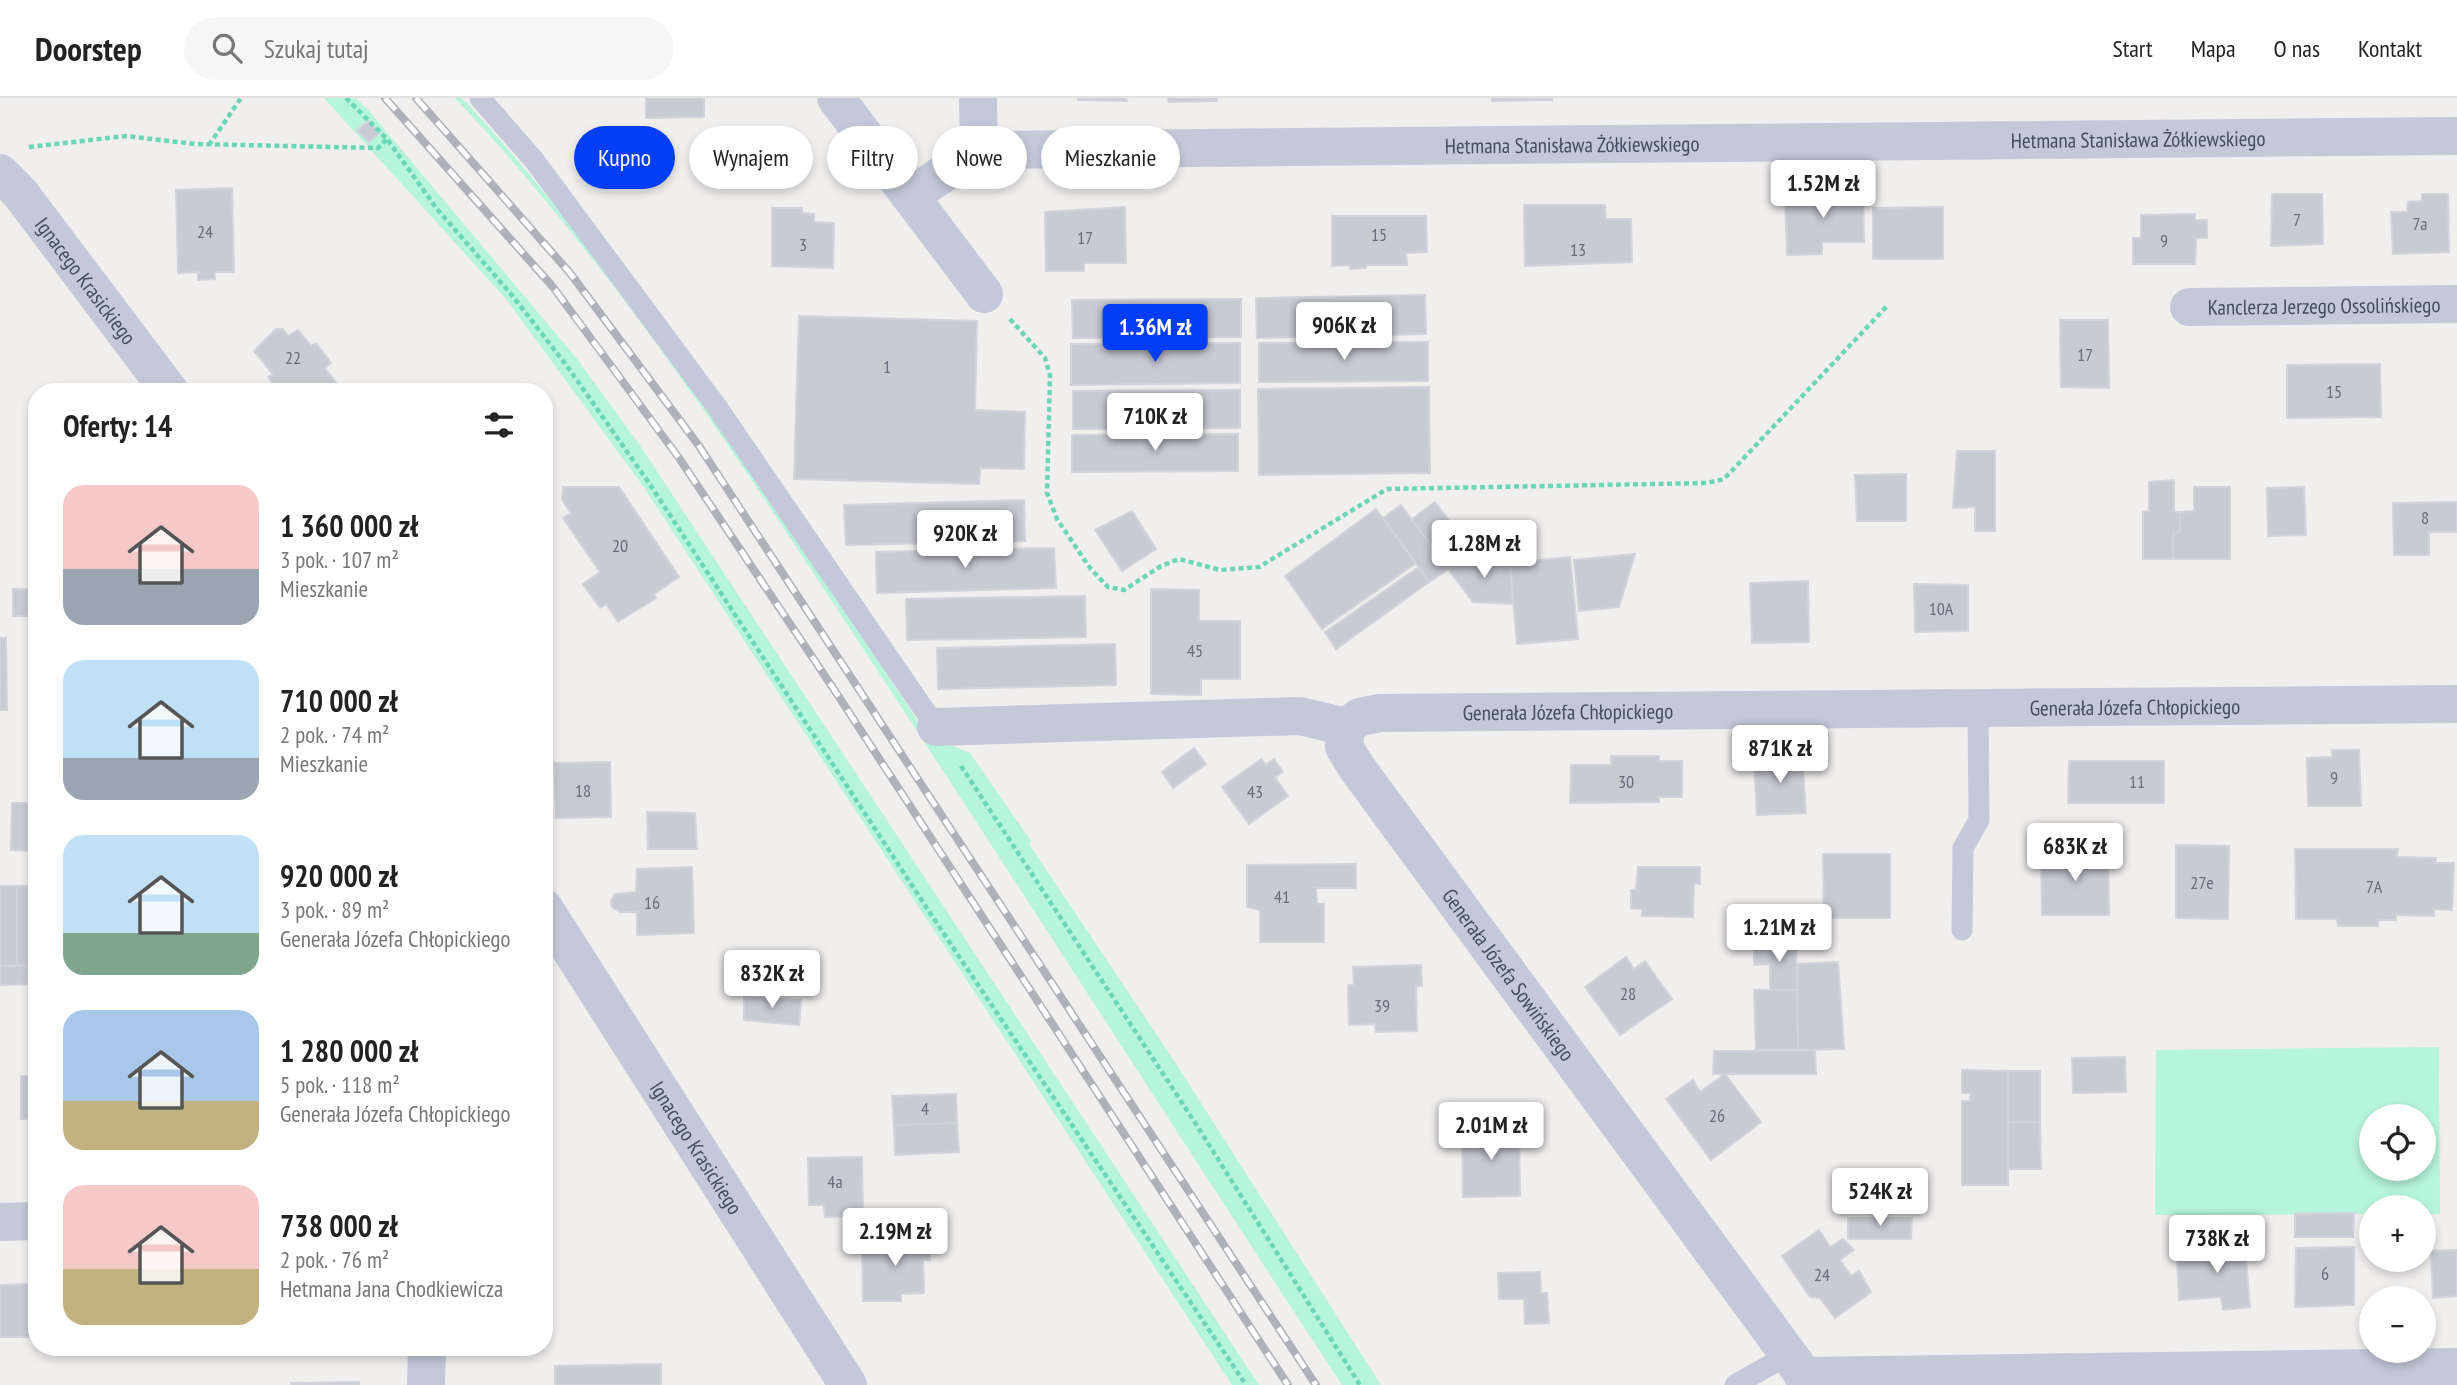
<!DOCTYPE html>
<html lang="pl">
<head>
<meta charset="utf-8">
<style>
  :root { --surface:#fff; --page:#f6f6f6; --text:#222; --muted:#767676; --line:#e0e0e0; --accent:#033df5 }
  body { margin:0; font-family:"PT Sans Narrow",sans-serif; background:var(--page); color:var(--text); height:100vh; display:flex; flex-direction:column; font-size:26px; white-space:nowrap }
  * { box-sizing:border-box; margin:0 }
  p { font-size:23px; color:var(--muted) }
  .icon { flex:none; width:38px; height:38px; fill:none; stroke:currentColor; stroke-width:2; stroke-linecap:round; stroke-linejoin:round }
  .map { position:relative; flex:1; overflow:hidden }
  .sheet { position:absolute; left:28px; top:285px; width:525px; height:973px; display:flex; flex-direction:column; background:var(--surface); border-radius:28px; box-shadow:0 4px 10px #0003 }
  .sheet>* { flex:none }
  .top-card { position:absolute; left:574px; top:28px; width:665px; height:63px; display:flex; gap:14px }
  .fabs { position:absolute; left:2359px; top:1006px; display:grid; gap:14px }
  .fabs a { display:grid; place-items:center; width:77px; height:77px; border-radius:50%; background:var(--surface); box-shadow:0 4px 10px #0003; font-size:35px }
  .price { position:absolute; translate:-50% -60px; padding:0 16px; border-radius:7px; background:#fff; color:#222; font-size:23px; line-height:46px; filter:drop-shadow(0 2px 4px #0008) }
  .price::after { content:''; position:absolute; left:50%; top:42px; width:21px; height:16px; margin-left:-10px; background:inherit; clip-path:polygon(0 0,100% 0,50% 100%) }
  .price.on { background:var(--accent); color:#fff }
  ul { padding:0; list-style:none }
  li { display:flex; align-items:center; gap:21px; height:175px; padding:0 35px }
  li span { display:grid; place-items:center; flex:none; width:196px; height:140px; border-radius:21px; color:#555 }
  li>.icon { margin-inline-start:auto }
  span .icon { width:84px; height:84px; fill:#fffc; stroke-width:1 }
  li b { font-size:30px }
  h2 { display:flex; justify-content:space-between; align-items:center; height:84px; padding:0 35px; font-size:30px }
  .chip { padding:0 24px; border-radius:32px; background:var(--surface); box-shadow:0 4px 10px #0003; font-size:24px; line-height:63px }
  .chip.on { background:var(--accent); color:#fff }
  header { display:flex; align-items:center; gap:42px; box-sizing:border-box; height:98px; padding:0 35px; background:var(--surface); border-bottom:2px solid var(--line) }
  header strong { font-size:33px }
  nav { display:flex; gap:38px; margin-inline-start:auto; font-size:24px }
  .search { width:490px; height:63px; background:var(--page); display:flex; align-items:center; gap:18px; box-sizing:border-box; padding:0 24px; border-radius:38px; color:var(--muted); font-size:26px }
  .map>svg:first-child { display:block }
  .green { fill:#b6f4db; fill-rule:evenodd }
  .building { fill:#c9cbd4; stroke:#d1d2db; stroke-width:2 }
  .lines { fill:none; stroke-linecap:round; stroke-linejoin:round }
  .path { stroke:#6ad6b7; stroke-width:4.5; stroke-dasharray:5 3.5; stroke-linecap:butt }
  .service { stroke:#c3c9d8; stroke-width:21 }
  .minor { stroke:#c3c9d8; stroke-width:38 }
  .rail-casing { stroke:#afb1b9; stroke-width:8 }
  .rail { stroke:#fff; stroke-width:5; stroke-dasharray:16; stroke-linecap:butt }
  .labels { text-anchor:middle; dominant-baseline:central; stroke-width:7; stroke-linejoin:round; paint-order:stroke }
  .number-label { font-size:18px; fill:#656c7c }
  .street-label { font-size:21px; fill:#444c5e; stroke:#fff }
</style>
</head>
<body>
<header>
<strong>Doorstep</strong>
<div class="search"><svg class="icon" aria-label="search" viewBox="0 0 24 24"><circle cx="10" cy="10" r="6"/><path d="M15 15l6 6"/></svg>Szukaj tutaj</div>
<nav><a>Start</a><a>Mapa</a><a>O nas</a><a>Kontakt</a></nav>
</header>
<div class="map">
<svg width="2457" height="1287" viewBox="0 0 2457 1287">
  <rect width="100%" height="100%" fill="#f1eeee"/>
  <path class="green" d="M324,0H356L370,14L577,261L639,346L1259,1287H1232L643,388L506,201Z
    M455,0H462C536,79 600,165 664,252C755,378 841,507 927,637L970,655L1031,743L1029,746L1171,958L1381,1287H1342C1188,1052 1037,816 883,581C751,380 621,176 455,0Z
    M2439,949L2440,1116H2424V1110H2371V1116L2155,1117L2156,952ZM2371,1018H2424V1071H2371Z"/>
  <path class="building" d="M646,0H704V19L646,20Z
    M1078,0H1126L1127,3L1078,2Z
    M1168,0H1217V3L1169,4Z
    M1492,0H1552V2L1492,3Z
    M368,23L379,35L369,44L357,32Z
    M232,90L234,174H214L215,181L198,182V174L178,175L176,92Z
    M1863,92L1864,144H1822V156L1787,157L1785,97Z
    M2272,96H2322L2323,146L2271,148Z
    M2422,96H2448L2449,154L2393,156L2391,114H2407L2408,104L2422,103Z
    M1524,107H1605L1606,121H1631L1632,164L1525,168Z
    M1125,109L1126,165H1084V173H1046L1045,114Z
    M1943,109V161H1873V110Z
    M772,110H802V115L814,116V124L834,125L833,170L772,168Z
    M2195,116V122H2207V140H2196L2195,166H2133V140H2141V117Z
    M1332,118H1426L1427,154L1406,155L1407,167H1366V170L1350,171V167L1332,168Z
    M1425,197L1426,236L1257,240L1256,200Z
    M1241,201V239L1073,240L1072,202Z
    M799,218L977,223L975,312L1025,314L1024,371L980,370L979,386L794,381Z
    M2060,222H2108L2109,290L2061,289Z
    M276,231H283L288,238L298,232L311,248L316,245L331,265L325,270L343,294H280L268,279L273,276L254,253Z
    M1428,244V283L1259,284V245Z
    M1240,245V285L1071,287V246Z
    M2380,266L2381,319L2287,320V267Z
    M1429,289L1430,375L1259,377L1258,291Z
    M1240,292V330L1073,331V293Z
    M1238,336V373L1072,374V337Z
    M1957,353H1995V433H1975V409L1953,410Z
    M1906,376V423H1857L1855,377Z
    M2174,382V414H2180V434L2173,435V461H2143V414L2149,413V384Z
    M563,389H619L679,479L654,496L656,500L618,524L606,506L600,510L583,486L600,474L563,420L571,415L562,402Z
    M2194,389H2230V461H2173V435L2180,434V414L2194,413Z
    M2304,389L2306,437L2268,438L2267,390Z
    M1024,402L1025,443L846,447L844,407Z
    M1435,404L1472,453L1448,471L1412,421Z
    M2457,404V434H2429V457H2394L2393,405Z
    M1401,407L1448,471L1429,484L1383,420Z
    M1376,411L1416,465L1322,531L1285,478Z
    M1132,413L1156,451L1122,473L1095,432Z
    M1054,450L1056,490L877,495L876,454Z
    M1472,453L1480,464L1510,467L1513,506L1473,504L1448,471Z
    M1635,456L1619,509L1579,513L1574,462Z
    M1570,459L1578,541L1517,546L1510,465Z
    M1419,469L1429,484L1336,551L1325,534Z
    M1808,483L1809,544L1752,545L1750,485Z
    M1914,486L1968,487V533L1915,534Z
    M13,491L37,492V518H13Z
    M1151,491L1199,492V523H1240V581H1201V597L1151,596Z
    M1085,498L1086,539L907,542L906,501Z
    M0,540H6L7,612H0Z
    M1115,546L1116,587L938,591L937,550Z
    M1194,650L1206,666L1173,690L1162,674Z
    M2332,652H2359L2361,708H2308L2307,660L2332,659Z
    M1802,657L1806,715L1757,717L1754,660Z
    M1611,658H1659V663H1682V699H1659V704L1570,705L1571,667H1611Z
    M1261,661L1266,667L1274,661L1283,674L1275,679L1288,698L1249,726L1222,689Z
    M2069,663H2164V705H2068Z
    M610,664L611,719L556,720L554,665Z
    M12,705H37V753L11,752Z
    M647,714L695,715L697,751H648Z
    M2176,747L2229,748L2228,821L2176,820Z
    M2295,751H2398L2397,759L2436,760L2435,765H2454L2452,812L2434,811V818L2396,817V822H2378V828H2338L2337,821H2296Z
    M2108,753L2109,817H2042L2041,754Z
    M1823,756H1890V820H1824Z
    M1356,766V790H1316L1317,806H1324V844H1260V812L1247,809V767Z
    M692,769L694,835L637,837V814H620L612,809L611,803L615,796L636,794L637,771Z
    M1638,769H1700V786L1694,785L1693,819L1642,818V811L1631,810V792H1636Z
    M0,788H17V868H0Z
    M17,788H37V867L17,868Z
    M1796,844L1797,892H1770V866L1754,867V845Z
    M1626,859L1634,871L1645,863L1672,901L1620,937L1585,889Z
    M1838,864L1844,951L1798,952L1797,866Z
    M37,867V886L0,887V868Z
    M1421,867L1422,888H1416L1417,933L1376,934L1375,926L1349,927L1348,887H1354L1353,869Z
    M1754,892H1797L1798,952H1756Z
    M744,899L801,902L799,927L744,922Z
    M1815,952L1816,976H1713L1714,953Z
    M2125,959L2126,994L2073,995L2072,960Z
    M1962,972L2008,973V1087H1962V1003H1970V995H1962Z
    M2008,973H2040V1024H2008Z
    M1725,976L1761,1024L1711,1062L1666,1001L1693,982L1700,994Z
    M21,978H37V1021H21Z
    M956,996L957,1025L894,1027L892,998Z
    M2008,1024H2040L2041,1071H2008Z
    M957,1025L959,1054L895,1057L894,1027Z
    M1519,1030L1520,1098L1463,1099L1462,1031Z
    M862,1059L863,1118L825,1119L824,1107H809L808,1060Z
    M2354,1115L2353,1139H2295V1116Z
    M1848,1120H1912L1911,1141H1848Z
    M1819,1132L1830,1149L1843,1141L1854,1152L1840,1162L1851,1178L1859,1173L1871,1194L1835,1220L1820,1200L1810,1199L1782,1158Z
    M929,1137L930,1162H923L924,1195L901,1196V1203H863L862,1149L892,1148V1138Z
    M2249,1142L2251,1162H2246L2250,1209L2223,1212L2221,1199L2179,1202L2177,1160L2211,1157L2210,1146Z
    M2354,1149V1207L2295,1209L2296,1150Z
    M2457,1152V1198L2433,1200L2431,1153Z
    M1540,1174L1541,1195H1547L1549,1225L1525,1226L1524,1201H1499L1498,1175Z
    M37,1178V1239H0V1187L36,1186Z
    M661,1266V1287H555V1268Z
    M359,1284V1287H291V1285Z"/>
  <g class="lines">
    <path class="path" d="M346,0L387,41L437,111L511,196L567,268L649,385L930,815L1246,1287
      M209,47L241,0
      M29,49L126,38L195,46L378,50L387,41
      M1010,221L1045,260L1050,277L1047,395L1057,421L1090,470L1108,489L1124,492L1161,468L1179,461L1220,472L1259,469L1387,391L1707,385L1724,381L1888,207
      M961,668L1194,1023L1360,1287"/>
    <path class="service" d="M480,0L534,62L717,309L936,629
      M1962,832L1963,750L1979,722L1978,610
      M1735,1287L1788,1257"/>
    <g class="minor">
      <path d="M836,0L984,196"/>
      <path d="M978,0L979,52"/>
      <path id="s1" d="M0,75L20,95L170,294"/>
      <path id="s2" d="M910,98L979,52L2457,38"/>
      <path id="s3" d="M2189,209L2457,206"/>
      <path id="s4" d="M936,629L1300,618L1346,629L1360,619L1380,615L2457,606"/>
      <path id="s5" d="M1346,629L1344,649L1357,670L1811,1287"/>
      <path id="s6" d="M544,810L848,1287"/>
      <path d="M0,1124L37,1123"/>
      <path d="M1803,1278L2457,1269"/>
      <path d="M426,1287L427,1250"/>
    </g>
    <defs>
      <path id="rail" d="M385,0L553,189L679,360L837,596L1288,1287
        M416,0L570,175L699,348L1316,1287"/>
    </defs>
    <use href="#rail" class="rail-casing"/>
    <use href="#rail" class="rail"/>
  </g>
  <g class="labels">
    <g class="number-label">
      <text x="2297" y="121">7</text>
      <text x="2420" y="125">7a</text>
      <text x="205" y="133">24</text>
      <text x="1379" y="136">15</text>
      <text x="1085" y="139">17</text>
      <text x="2164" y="142">9</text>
      <text x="803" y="146">3</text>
      <text x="1578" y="151">13</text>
      <text x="2085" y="256">17</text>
      <text x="293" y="259">22</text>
      <text x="887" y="268">1</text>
      <text x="2334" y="293">15</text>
      <text x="2425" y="419">8</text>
      <text x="620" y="447">20</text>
      <text x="1941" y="510">10A</text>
      <text x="1195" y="552">45</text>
      <text x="2334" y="679">9</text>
      <text x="1626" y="683">30</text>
      <text x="2137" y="683">11</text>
      <text x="583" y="692">18</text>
      <text x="1255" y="693">43</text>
      <text x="2202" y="784">27e</text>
      <text x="2374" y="788">7A</text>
      <text x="1282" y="798">41</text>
      <text x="652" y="804">16</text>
      <text x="1628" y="895">28</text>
      <text x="1382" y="907">39</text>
      <text x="925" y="1010">4</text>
      <text x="1717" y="1017">26</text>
      <text x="835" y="1083">4a</text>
      <text x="2325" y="1175">6</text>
      <text x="1822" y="1176">24</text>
    </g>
    <g class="street-label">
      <text stroke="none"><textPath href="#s2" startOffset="1242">Hetmana Stanisława Żółkiewskiego</textPath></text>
      <text stroke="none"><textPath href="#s2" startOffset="676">Hetmana Stanisława Żółkiewskiego</textPath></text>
      <text stroke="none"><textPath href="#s1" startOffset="138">Ignacego Krasickiego</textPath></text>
      <text stroke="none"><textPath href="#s3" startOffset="135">Kanclerza Jerzego Ossolińskiego</textPath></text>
      <text stroke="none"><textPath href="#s4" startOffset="1204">Generała Józefa Chłopickiego</textPath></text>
      <text stroke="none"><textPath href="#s4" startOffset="637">Generała Józefa Chłopickiego</textPath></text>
      <text stroke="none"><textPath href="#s5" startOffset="301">Generała Józefa Sowińskiego</textPath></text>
      <text stroke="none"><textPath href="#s6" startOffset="284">Ignacego Krasickiego</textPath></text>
    </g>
  </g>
</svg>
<div class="fabs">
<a><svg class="icon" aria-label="locate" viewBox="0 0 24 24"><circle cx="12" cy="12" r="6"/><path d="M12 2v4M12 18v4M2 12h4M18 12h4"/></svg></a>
<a>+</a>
<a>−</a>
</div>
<b class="price" style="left:1823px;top:122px">1.52M zł</b>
<b class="price" style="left:1344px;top:264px">906K zł</b>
<b class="price on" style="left:1155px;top:266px">1.36M zł</b>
<b class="price" style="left:1155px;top:355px">710K zł</b>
<b class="price" style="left:965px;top:472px">920K zł</b>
<b class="price" style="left:1484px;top:482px">1.28M zł</b>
<b class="price" style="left:1780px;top:687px">871K zł</b>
<b class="price" style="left:2075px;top:785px">683K zł</b>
<b class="price" style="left:1779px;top:866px">1.21M zł</b>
<b class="price" style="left:772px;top:912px">832K zł</b>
<b class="price" style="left:1491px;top:1064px">2.01M zł</b>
<b class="price" style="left:1880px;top:1130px">524K zł</b>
<b class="price" style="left:895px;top:1170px">2.19M zł</b>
<b class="price" style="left:2217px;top:1177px">738K zł</b>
<div class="top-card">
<a class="chip on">Kupno</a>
<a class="chip">Wynajem</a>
<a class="chip">Filtry</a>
<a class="chip">Nowe</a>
<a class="chip">Mieszkanie</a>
</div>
<section class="sheet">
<h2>Oferty: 14<svg class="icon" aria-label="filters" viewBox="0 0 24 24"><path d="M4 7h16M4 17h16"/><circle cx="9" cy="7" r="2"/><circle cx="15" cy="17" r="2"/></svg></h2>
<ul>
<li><span style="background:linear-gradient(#f6c9c9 60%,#9aa5b1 0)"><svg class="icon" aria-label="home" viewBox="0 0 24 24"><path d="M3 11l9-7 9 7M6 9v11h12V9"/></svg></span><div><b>1 360 000 zł</b><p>3 pok. · 107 m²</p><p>Mieszkanie</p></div></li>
<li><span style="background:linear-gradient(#bfe0f5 70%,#9aa5b1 0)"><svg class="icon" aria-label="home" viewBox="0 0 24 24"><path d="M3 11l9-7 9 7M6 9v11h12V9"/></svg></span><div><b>710 000 zł</b><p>2 pok. · 74 m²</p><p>Mieszkanie</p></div></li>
<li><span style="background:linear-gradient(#bfe0f5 70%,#7fa58c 0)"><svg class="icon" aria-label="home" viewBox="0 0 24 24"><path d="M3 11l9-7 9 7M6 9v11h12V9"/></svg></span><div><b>920 000 zł</b><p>3 pok. · 89 m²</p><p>Generała Józefa Chłopickiego</p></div></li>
<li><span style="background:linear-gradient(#a9c7e8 65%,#c2b280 0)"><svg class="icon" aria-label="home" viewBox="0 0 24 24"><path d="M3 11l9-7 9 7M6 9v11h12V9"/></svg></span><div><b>1 280 000 zł</b><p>5 pok. · 118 m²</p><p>Generała Józefa Chłopickiego</p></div></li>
<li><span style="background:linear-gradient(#f6c9c9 60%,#c2b280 0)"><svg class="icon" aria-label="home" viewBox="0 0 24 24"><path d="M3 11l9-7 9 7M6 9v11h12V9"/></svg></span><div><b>738 000 zł</b><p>2 pok. · 76 m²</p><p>Hetmana Jana Chodkiewicza</p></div></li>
</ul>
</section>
</div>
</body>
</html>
